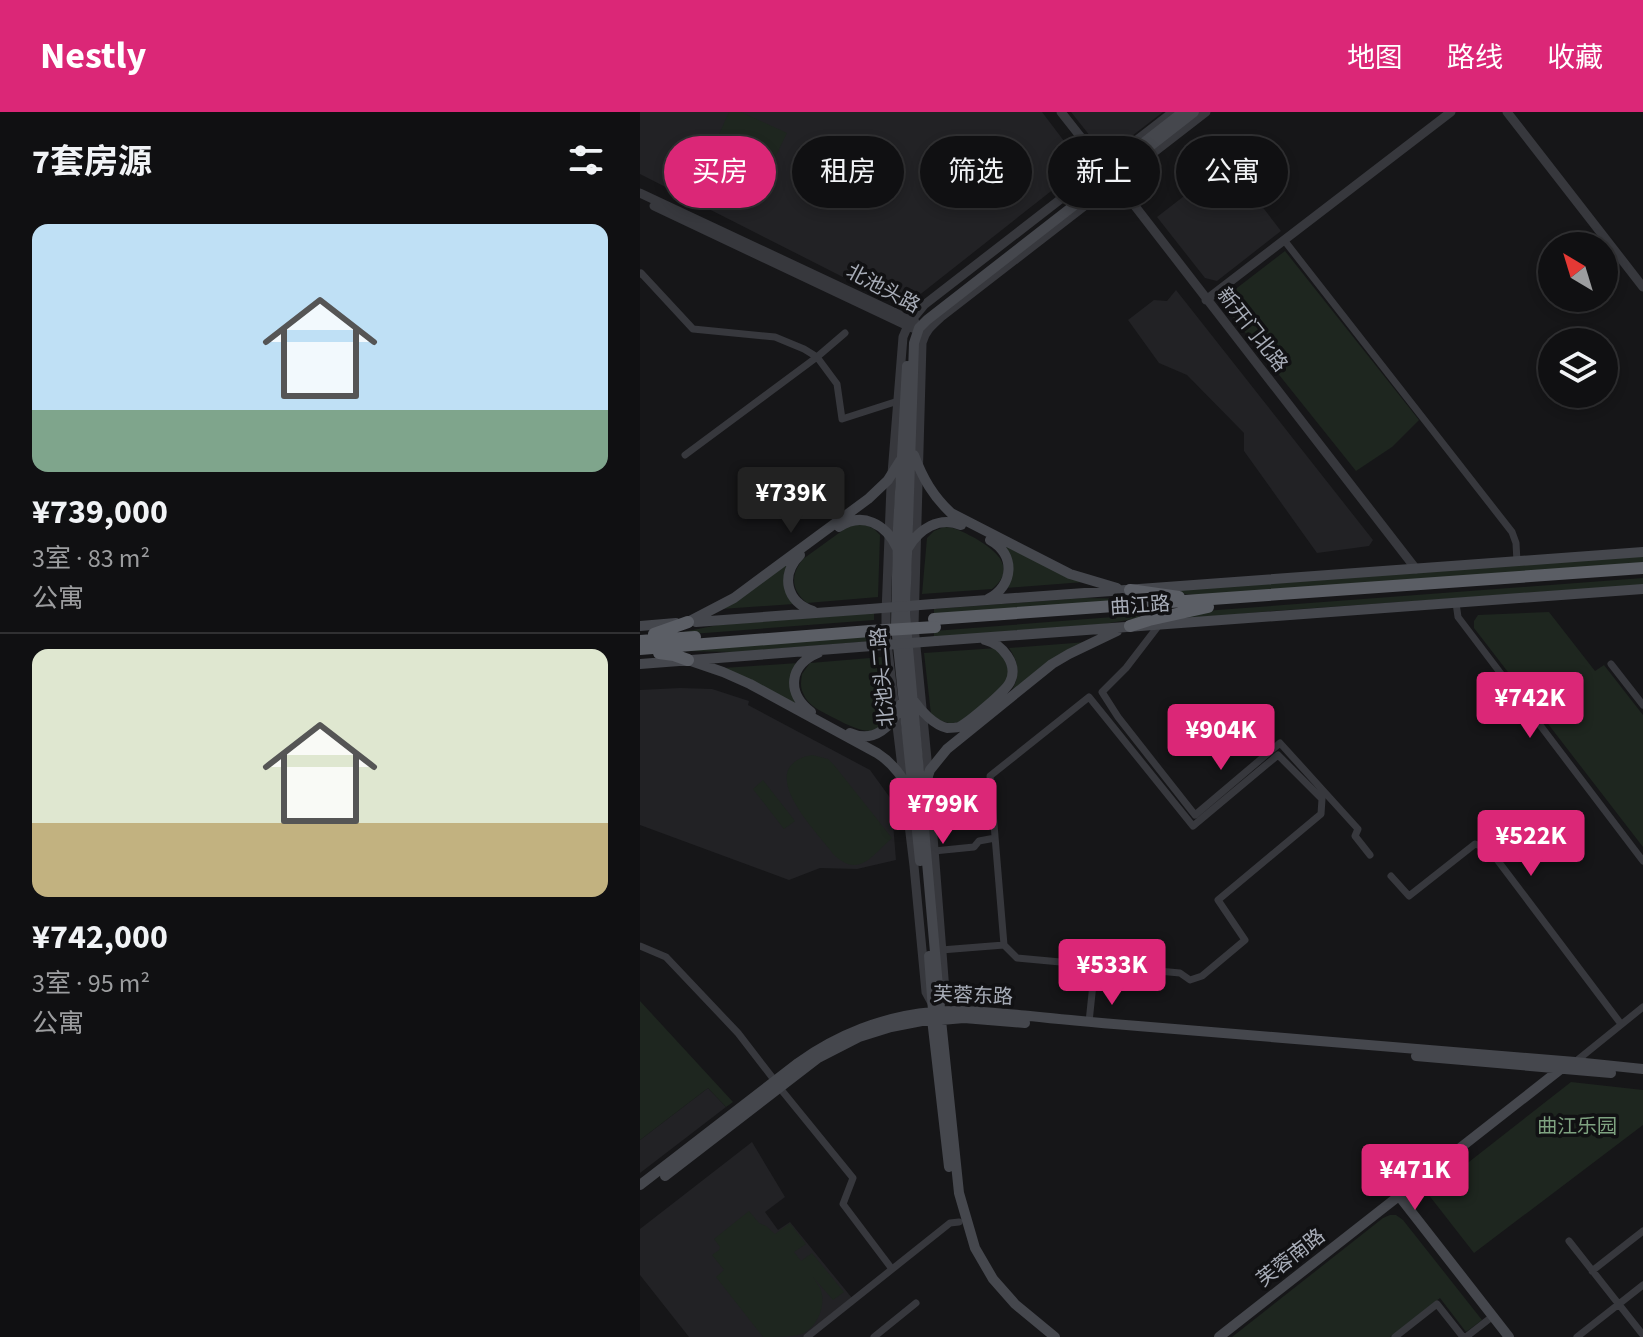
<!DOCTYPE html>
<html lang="zh">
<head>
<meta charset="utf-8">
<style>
  :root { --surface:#101012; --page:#1e1e20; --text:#f1f3f6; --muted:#9c9d9f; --line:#303032; --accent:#db2777 }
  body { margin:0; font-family:"Source Sans 3","Noto Sans SC",sans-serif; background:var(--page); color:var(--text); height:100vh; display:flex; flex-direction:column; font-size:30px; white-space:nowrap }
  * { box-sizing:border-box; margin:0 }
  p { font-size:26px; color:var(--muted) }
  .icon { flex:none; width:44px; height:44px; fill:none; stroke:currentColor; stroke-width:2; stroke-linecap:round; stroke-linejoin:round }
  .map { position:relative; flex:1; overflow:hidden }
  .sheet { display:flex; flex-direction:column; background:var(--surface); width:640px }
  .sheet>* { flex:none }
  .hud { position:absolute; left:24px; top:24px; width:760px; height:72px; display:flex; gap:16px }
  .needle { width:52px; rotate:322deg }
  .fabs { position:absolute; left:898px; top:120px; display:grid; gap:16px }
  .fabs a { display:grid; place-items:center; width:80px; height:80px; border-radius:50%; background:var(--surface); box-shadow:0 4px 12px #0003,0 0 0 2px var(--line); font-size:40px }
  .price { position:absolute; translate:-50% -68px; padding:0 18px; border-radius:8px; background:var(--accent); color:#fff; font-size:26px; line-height:52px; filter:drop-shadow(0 2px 4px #0008) }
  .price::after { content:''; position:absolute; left:50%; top:48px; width:24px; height:18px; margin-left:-12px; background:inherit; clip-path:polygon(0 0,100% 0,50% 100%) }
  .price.active { background:#222; color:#fff }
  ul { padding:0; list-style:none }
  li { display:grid; align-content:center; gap:16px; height:424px; padding:0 32px }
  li+li { border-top:2px solid var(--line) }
  li span { display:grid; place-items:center; height:248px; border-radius:16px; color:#555 }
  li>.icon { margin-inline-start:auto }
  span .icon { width:144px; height:144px; fill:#fffc; stroke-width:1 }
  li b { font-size:34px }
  h2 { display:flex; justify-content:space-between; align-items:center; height:96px; padding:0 32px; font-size:34px }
  .tag { padding:0 28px; border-radius:36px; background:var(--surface); box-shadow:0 4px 12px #0003,0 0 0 2px var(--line); font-size:28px; line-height:72px }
  .tag.active { background:var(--accent); color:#fff }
  header { display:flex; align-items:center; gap:48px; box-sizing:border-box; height:112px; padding:0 40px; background:var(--accent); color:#fff }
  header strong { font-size:38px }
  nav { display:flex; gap:44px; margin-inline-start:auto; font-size:28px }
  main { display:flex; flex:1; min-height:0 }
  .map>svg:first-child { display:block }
  .built { fill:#222225 }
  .green { fill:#1e261f }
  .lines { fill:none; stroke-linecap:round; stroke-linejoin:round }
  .minor { stroke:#37383d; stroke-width:7 }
  .tertiary { stroke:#37383d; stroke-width:9 }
  .secondary { stroke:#45474d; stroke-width:10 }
  .trunk { stroke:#5b5e65; stroke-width:12 }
  .secondary-bridge { stroke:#45474d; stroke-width:10 }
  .trunk-bridge { stroke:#5b5e65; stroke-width:12 }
  .labels { text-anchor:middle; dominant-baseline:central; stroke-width:7; stroke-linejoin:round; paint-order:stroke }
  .street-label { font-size:20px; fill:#a8adb8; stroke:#111113 }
  .park-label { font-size:20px; fill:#7fa381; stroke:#111113 }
</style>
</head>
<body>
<header>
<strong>Nestly</strong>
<nav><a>地图</a><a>路线</a><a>收藏</a></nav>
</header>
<main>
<section class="sheet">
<h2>7套房源<svg class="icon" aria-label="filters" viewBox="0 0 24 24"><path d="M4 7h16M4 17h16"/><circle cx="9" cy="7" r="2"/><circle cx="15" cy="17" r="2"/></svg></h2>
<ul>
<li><span style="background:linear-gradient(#bfe0f5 75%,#7fa58c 0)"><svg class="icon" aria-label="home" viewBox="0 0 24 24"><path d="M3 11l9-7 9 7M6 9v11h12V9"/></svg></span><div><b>¥739,000</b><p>3室 · 83 m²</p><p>公寓</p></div></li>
<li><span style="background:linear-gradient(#dfe7d0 70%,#c2b280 0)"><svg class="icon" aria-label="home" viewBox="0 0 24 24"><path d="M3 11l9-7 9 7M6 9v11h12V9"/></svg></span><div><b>¥742,000</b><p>3室 · 95 m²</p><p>公寓</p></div></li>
</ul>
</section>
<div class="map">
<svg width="1003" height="1225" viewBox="0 0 1003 1225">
  <rect width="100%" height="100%" fill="#161618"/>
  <path class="built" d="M0,0H402L443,54L268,192L258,193L0,62Z
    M431,0H523L466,44Z
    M588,50L641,119L577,169L565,166L517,105Z
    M536,178L733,428L729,434L677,441L604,339V321L547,263L519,251L488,208L514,188L527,189Z
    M40,576L72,577L109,589L108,593L230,658L251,687L256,748L217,757L180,756L149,768L0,713V578Z
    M68,976L86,995L0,1061V1028Z
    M112,1030L145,1085L125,1100L138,1118L150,1110L212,1186L163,1225H49L0,1163V1117Z"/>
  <path class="green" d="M89,0H101L147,21L109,98L56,73Z
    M645,139L779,308L752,335L716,359L580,189Z
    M224,412L234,417L240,423L238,485L167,491C151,478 150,463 163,447L210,413Z
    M304,415C315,415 323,420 333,425C354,437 379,455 352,477L282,482L287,426L294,419Z
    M364,432L444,470L366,476Z
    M1003,444V451L562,483L527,481V479Z
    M150,447L154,492L81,497Z
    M1003,466V473L632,499L525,509L564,499Z
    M444,486L497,487L294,504V497Z
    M909,500L955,559L964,553L1003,603V735L834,516V509L838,503Z
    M234,501V508L39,523L38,521L78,513Z
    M499,503V506L464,512L294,525V519Z
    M235,523V529L94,540L39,539Z
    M447,530L370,582C380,565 380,552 369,536Z
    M357,536L368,551V568C355,580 332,610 314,611C305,612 297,607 291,602L284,541Z
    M242,545L248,599C243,634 210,614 192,605C181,599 168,594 163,581C160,575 161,568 162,562L170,551Z
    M158,551L154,560L164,598L83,556Z
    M172,643L188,647L194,653L252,726C233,742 220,767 194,743C177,720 111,655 172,643Z
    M123,668L155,709L144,717L113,677Z
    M0,889L93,990L86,995L68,976L0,1028Z
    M931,970L1003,978V1013L834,1141L788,1082Z
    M109,1099L119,1111L126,1114L135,1122L150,1111L166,1132L154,1140L161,1149L172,1141L204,1180L193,1188L173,1165C175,1168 178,1172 180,1176C187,1191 178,1215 162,1222C151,1225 135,1225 123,1225L76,1165L84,1158L72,1143L79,1138L80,1135L74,1127Z
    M750,1103H756L763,1108L842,1208L826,1220L800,1186L750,1225H592L743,1106Z"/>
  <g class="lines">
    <path class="minor" d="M644,128L872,420L876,431L877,450
      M0,162L1,161L53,217L135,225L164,237L177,245L197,272L202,307L258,289
      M45,343L177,245L205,221
      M816,491L818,505L1003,749
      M519,513L486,556L462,580L478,605L555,703L640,631L718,717L715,724L730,743
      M971,552L1003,593
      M449,585L553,714L638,643L682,687L681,702L578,788L605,828L562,864L550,868L540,861L377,846L364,833L350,664Z
      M294,739L334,735L339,729L355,726
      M751,764L769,784L835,732L849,737L981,912
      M0,834L26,845L98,921L135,969
      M301,838L364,833
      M449,910L455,853
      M935,950L1003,895
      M139,975L213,1066L203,1092L252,1157
      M929,1129L1003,1223
      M952,1159L1003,1119
      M167,1225L310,1111L319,1110
      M234,1225L276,1191
      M755,1225L797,1192L823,1225
      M826,1225L853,1204
      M937,1225L1003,1173"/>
    <path class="tertiary" d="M421,0L466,57
      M867,0L1003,175
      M474,67L776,457
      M0,81L275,210
      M14,94L272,216
      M566,188L811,0
      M292,891L286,880L274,754L246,523V501L251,374L263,225L269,211L284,193L533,0
      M300,892L305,879L287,647L274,514L282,231C285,219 292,213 301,205L566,0"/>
    <path class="secondary" d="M434,85L543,0
      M267,254L258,416L256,514L280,749
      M274,343C283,367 293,384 311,401L430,462L477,476
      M199,415C222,399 246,412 257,436
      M268,436C279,417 299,404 321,413
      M160,443C140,463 146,490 173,499
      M348,487C374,474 376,442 350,428
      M293,492L1003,440
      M48,510L94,486L228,387L248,368L260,349
      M56,510L230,497
      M0,514L36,511
      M296,529L1003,477
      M48,548L83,560L110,572L237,641C251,650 262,663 269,679
      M0,552L232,534
      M274,589C281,599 294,613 307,616C311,616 315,616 319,615C328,611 366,579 370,570C379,552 362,532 345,528
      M171,600C146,581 149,553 178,541
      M210,621C234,632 253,614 261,592
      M283,678L290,658L307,637L412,552L429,542L477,519
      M289,844L293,899L292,907L309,1055
      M776,944L971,961
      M25,1064L178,946L219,925L251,915L292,907L301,908L324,906L385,911
      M0,1073L158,951C197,923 244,904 293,900C325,897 357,901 390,904C426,908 462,911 498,914C644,926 789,938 935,950L1003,957
      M759,1084L869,1225
      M415,1225L375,1192L353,1167L335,1136L319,1081L301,908L265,502L274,231L279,216L287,208L554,0
      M579,1225L922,956"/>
    <path class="trunk" d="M490,478L539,485
      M294,507L1003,456
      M490,514L509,508L568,495
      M14,522L48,510
      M0,529L55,525
      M0,537L230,519
      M19,541L34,543L48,548"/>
    <path class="secondary-bridge" d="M230,497L293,492
      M232,534L296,529"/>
    <path class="trunk-bridge" d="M230,519L295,515"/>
  </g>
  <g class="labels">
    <g class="street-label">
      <text transform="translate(243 177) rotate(28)">北池头路</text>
      <text transform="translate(612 218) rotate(52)">新开门北路</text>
      <text transform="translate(500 494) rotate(-4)">曲江路</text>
      <text transform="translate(243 565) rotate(-95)">北池头二路</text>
      <text transform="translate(333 884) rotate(2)">芙蓉东路</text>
      <text transform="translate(651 1146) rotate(-38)">芙蓉南路</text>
    </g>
    <g class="park-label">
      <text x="937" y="1015">曲江乐园</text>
    </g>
  </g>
</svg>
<div class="fabs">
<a><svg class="needle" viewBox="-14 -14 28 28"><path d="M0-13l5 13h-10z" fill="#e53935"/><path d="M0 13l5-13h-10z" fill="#9c9d9f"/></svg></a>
<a><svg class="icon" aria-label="layers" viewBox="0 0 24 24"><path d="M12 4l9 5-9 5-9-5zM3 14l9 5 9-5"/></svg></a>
</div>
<b class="price active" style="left:151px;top:423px">¥739K</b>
<b class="price" style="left:890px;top:628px">¥742K</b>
<b class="price" style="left:581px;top:660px">¥904K</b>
<b class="price" style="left:303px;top:734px">¥799K</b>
<b class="price" style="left:891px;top:766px">¥522K</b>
<b class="price" style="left:472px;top:895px">¥533K</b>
<b class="price" style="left:775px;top:1100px">¥471K</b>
<div class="hud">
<a class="tag active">买房</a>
<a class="tag">租房</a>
<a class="tag">筛选</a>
<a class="tag">新上</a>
<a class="tag">公寓</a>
</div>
</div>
</main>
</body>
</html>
